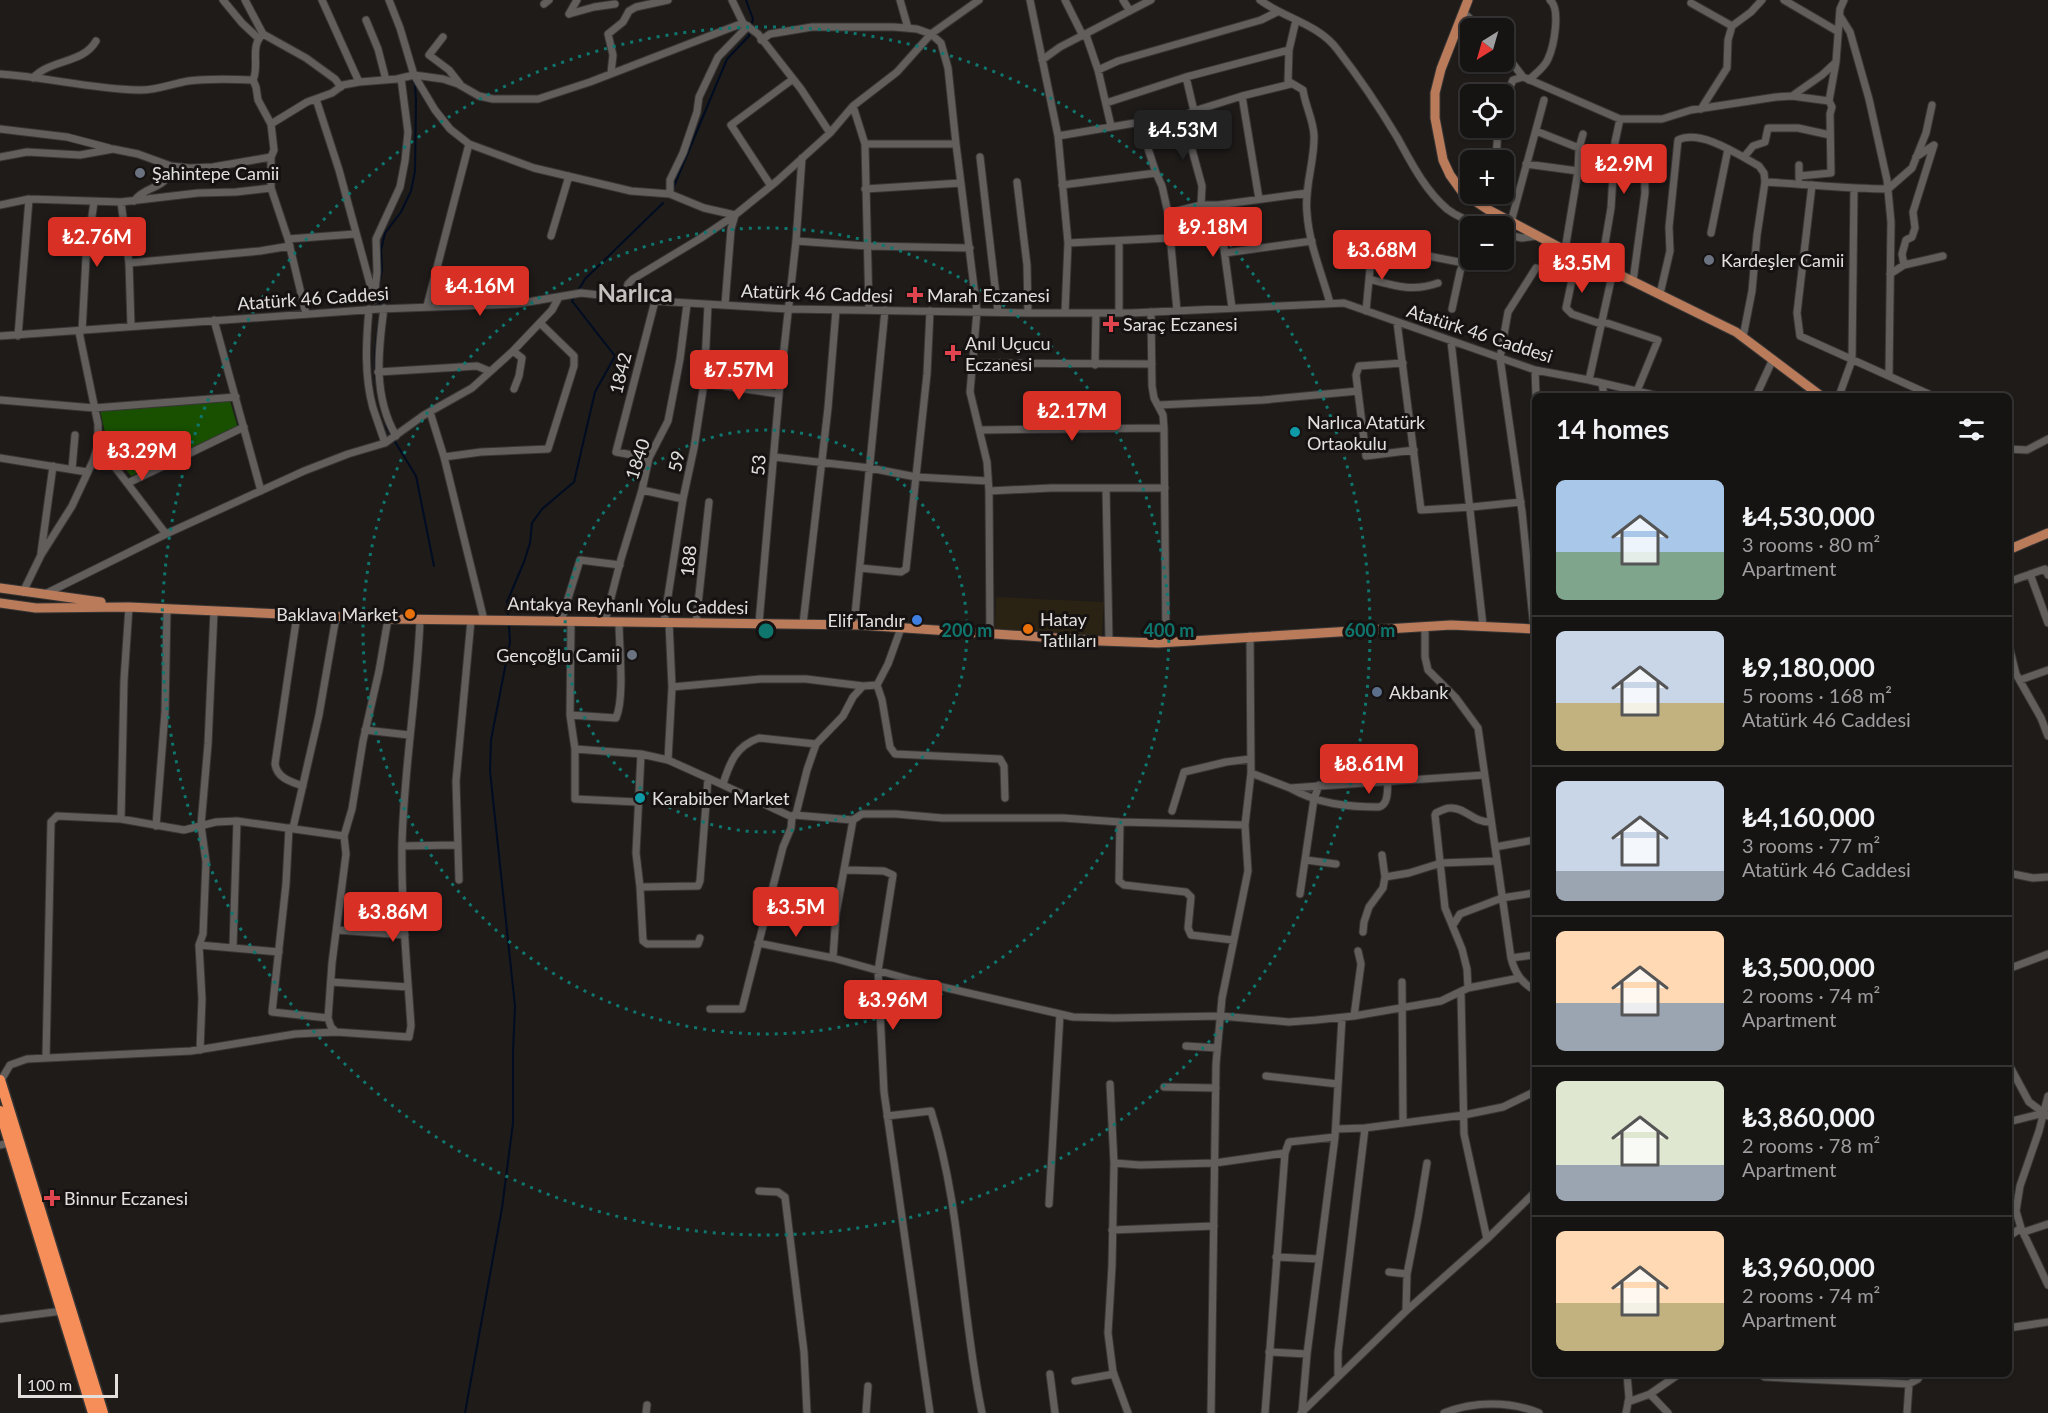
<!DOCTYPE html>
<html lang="en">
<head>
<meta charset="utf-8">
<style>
  :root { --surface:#161413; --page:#1f1d1c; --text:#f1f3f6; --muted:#9e9ea0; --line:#353333; --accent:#d93025 }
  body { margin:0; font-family:Lato,sans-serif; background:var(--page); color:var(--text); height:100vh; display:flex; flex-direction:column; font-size:22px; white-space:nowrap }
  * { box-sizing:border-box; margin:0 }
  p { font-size:20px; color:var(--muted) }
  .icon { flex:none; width:33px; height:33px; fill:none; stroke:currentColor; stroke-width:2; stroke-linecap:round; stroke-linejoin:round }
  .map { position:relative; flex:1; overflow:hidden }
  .panel { position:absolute; left:1532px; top:393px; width:480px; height:984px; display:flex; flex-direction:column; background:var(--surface); border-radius:9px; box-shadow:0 2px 4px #0004,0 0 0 2px var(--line) }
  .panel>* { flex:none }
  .needle { width:39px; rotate:217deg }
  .tools { position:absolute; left:1460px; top:18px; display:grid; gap:12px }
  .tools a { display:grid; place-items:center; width:54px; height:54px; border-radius:9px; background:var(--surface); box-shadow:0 2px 4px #0004,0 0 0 2px var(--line); font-size:30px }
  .scale { position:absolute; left:18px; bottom:15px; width:100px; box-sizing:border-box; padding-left:6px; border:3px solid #e2e0df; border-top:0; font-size:16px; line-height:21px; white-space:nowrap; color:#e2e0df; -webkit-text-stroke:4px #151211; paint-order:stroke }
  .price { position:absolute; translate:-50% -51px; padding:0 14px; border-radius:6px; background:var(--accent); color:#fff; font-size:20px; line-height:39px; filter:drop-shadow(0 2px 3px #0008) }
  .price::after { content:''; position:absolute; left:50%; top:36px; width:18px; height:14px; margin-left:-9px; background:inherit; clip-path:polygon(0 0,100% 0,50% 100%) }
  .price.active { background:#222; color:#fff }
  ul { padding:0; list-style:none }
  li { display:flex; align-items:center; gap:18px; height:150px; padding:0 24px }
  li+li { border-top:2px solid var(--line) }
  li span { display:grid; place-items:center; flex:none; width:168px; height:120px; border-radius:9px; color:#555 }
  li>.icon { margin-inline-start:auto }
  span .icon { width:72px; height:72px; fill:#fffc; stroke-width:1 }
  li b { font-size:26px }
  h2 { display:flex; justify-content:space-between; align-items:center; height:72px; padding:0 24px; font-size:26px }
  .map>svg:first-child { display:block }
  .commercial { fill:#2a2212 }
  .green { fill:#185000 }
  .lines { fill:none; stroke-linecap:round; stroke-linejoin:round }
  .stream { stroke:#000c21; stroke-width:2 }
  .minor-casing { stroke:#383635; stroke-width:9 }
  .major-casing { stroke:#383635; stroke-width:11 }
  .highway-casing { stroke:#383635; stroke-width:13 }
  .minor { stroke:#615e5c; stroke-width:7 }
  .major { stroke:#ba7b5b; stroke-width:9 }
  .highway { stroke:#f68e5a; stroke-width:10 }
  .ring { fill:none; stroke:#0f766e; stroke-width:3; stroke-dasharray:3 6 }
  .worship-dot { fill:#6b7280; stroke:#151211; stroke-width:2 }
  .health-dot { fill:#e0444e; stroke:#151211; stroke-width:2 }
  .culture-dot { fill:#0f9aa8; stroke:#151211; stroke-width:2 }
  .food-dot { fill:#e8710a; stroke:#151211; stroke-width:2 }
  .shop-dot { fill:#3f7fe0; stroke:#151211; stroke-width:2 }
  .service-dot { fill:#5c6f8a; stroke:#151211; stroke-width:2 }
  .labels { text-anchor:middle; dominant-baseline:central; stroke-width:6; stroke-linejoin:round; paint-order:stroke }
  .poi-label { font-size:18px; fill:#e2e0df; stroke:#151211; text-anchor:start }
  .street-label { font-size:18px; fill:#e2e0df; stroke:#151211 }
  .district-label { font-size:24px; font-weight:bold; fill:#c4c0bd; stroke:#151211 }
  .centre { fill:#0f766e; stroke:#151211; stroke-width:3 }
  .ring-label { font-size:18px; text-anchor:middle; font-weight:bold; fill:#0f766e; stroke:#151211; stroke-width:6; stroke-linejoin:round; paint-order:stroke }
</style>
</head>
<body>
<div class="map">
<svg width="2048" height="1413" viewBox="0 0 2048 1413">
  <rect width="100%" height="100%" fill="#1e1b19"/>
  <path class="commercial" d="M996,597L1104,602L1102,635L995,629Z"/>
  <path class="green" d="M230,401L238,428L131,476L108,446L100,410Z"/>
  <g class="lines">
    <path class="stream" d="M746,0L753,19L751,26
      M672,191L727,59L749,36L750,31
      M578,291L585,279L663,203
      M380,308L378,290L382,270L381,250L385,233L401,212L411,191L415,171L416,101L415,84L413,81
      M377,388C373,362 376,340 380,314
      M378,394L387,428L390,433
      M394,440L416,476L434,566
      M508,614L507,602L524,562L530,543L532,523L542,509L574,482L595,392L615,356L572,301L575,296
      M465,1413L502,1208L513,1123V1051L515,1006L490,771L491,740L510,642L509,626"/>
    <defs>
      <path id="minor" d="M223,0L242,23L258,38
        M245,0L263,34L306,58L335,79L341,87
        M322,0L359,82
        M389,0L400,28L414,75L435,110L450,129L469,144
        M732,0L743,23L758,34L801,89L830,133
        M900,0L908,28
        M1030,0L1058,136L1068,243L1065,313
        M1065,0L1083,36
        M1123,0L1130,11
        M1260,0C1284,18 1318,24 1337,49C1358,76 1379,107 1397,137C1411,162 1424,189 1447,209C1457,217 1471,222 1484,226
        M1784,0L1837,31
        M1691,3L1732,26L1751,12L1762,0
        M544,4L549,0
        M1463,12L1480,28
        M569,14L594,7L615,4
        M569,14L577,0
        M1840,16L1850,32L1869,99L1887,180L1891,222L1889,375
        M366,20L378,49L386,80
        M1296,20L1289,50L1288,81L1303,90C1305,105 1313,119 1314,135C1315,161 1304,187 1307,213C1309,244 1322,274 1330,303
        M263,34C249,46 260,66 253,80L256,87L258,100L271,124L274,150L271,157V188L288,239L306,314
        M1086,35L1098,70L1111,126
        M443,37L429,55L449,70L460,84
        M761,40L770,34L812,27H894L917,29L931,34L941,43L948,68L956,144L977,311L970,392L987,462L989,491L990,634
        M1503,51L1523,77
        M1042,60L1060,47L1151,0
        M1098,70L1118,61L1261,20L1277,12
        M611,73L613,55L608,34L623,22L629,11L636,7L668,0
        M0,74C46,77 91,89 138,90C155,91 171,84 188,81C210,78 231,79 253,80
        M1186,77L1194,111
        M33,78C50,59 83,64 96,41
        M1529,80C1536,73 1545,67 1548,59C1554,46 1561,9 1550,0
        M1242,96L1259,199
        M1792,96L1822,75L1836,62L1840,9L1844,0
        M316,99L339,170L373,295
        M1829,101L1836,62
        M1106,103L1186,77L1289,50
        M1503,103L1513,80L1523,77L1620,119H1662L1691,110L1776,97L1792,96L1829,101L1832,107L1830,114L1831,173L1799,176
        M853,106L865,144L869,310
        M1701,109L1727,68L1728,40L1732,26
        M1188,114L1191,146L1202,186L1201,205
        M271,124L307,102L332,93L343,85L359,82L397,79L414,75L443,79L458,84L479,96L493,99H538L590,82L743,23
        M1140,124L1156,173L1162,186L1168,213L1177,311
        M0,129L67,137L109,148
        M1536,131L1579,148
        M1058,136L1188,114L1194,111L1242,96L1291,84
        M865,144H956
        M0,157L27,152L80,155L113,149L138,154L171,166L190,168L213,167L271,157
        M980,157L998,312
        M1744,157L1753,146L1765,142L1768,128H1798L1830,135
        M1496,160L1498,128
        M1526,164L1578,171
        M1799,178V165
        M1017,182L1027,265L1028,313
        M1765,182C1806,184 1847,189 1888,189L1912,168L1926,133L1932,105
        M1062,185L1156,173
        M1812,185L1797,313L1800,336L1933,396
        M771,186L731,125L793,79
        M865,189L961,183
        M670,194V180L683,153L697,112L699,97L718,57L748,26
        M134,201C147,184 163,192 173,167
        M121,202L129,263L131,326
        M0,205L29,199L121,202L198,193L236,192L271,188
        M1218,205L1232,308
        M1487,209L1490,194
        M1168,213L1201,205H1218L1307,193
        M1511,222L1544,100
        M1711,233L1728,149
        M1503,234L1522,238L1537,236
        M551,236L569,176
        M288,239L355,234
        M796,241L867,246L970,248
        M1119,241V313
        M1068,243L1170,238
        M1565,250L1578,171L1579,148L1583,134
        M1225,253L1312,241
        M1577,256L1566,308L1572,314L1601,324
        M129,263L260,251L290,246
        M1904,265L1902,254L1906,240L1912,237L1915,228L1913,212L1934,145L1916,157
        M1601,267L1611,208L1615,142L1620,119
        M1890,274L1904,265L1943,256
        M1369,279C1395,286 1413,292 1438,283
        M1633,281L1645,193L1644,155
        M1660,294L1670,251L1669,227L1678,140C1701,129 1739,155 1759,166L1764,173L1765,182L1757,235L1752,291L1743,337
        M624,298L628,284L633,279L701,238L735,215L777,181L830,133L853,106L897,72L931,34L979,0
        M374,300L377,272L376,239L400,187L405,161L408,132L401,78
        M427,306L469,144L534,168L631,191L670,194L704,208L735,215L731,229L725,305
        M384,308C378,352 373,396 396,436
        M369,309C366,341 364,376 373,408C377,420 381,431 385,443
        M1452,309L1460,272L1470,245
        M1366,311L1372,248L1408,252L1464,263
        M1151,312L1152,386L1154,398L1163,415L1164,428L1166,642
        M214,320L261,491
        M1601,321L1658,340L1637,391
        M1397,322L1421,510L1472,507L1521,502
        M82,331L86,258L94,202
        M0,336L379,309L516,304L581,293L655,301L788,309L1028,313H1131L1344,303L1535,370L1589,380L1658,396
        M18,336L29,199
        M1451,341L1483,626
        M513,351L522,358L519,376L514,389
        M973,363L1152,364
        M1403,363L1359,366L1356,375L1366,456L1414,450
        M1095,365L1096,313
        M1535,370L1536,396
        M378,372L477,366L489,371
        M1589,380L1613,271
        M704,383L779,394
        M1602,383L1604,396
        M1756,396L1773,359
        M1839,396L1852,360L1854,189
        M0,400L94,408L236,397
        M1159,405L1263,400L1358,391
        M430,412L444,457L484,620
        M981,430L1164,428
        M98,445L166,534
        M2008,449L2027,450L2048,439
        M444,457L481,452L548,449L574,366V356L540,323
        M774,457L870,468L916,477L988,481
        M0,458L87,472
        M649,458L616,452L655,301
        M72,469L75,435
        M128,483L244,427
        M1106,488L1109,641
        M642,490L683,499
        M989,491L1051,488H1165
        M41,553L53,466
        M860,568L901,572L906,569L927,374L930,311
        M2030,574L2048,623
        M2008,582L2045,569L2048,575
        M23,592L41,555L72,506L93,461L98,445V424L79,332
        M45,594L166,534L304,471L348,454L385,443L424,415L472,388L513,351L552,310L559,297
        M129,607L124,680L121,819L184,830L216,822L237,821L344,836
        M214,611L208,744L201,825L206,862L203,934L199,945L279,952
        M297,615L275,764C277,778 291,782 303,786
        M388,619L379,671L363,741L352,809L344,836L346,854L332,963L328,1018L331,1027L336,1032L409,1037L411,1026C407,966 401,904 402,843C404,768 417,694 420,620
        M561,621L580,560L620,565
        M571,621L570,715L575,749V799L637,802
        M605,621L621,559L642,490L649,458L668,421L680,359L687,304
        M664,622L683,499L694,448L704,383L708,305
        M696,623L709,502
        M759,623L779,394L796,241L802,158
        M803,624L828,408L836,310
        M854,625L885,310
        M1425,626V657L1428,670L1456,698L1478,728L1511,958C1515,973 1521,982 1534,990
        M1534,629L1522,512L1500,358L1508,312L1536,268
        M1250,636L1251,773
        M2008,642L2016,674L2041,718L2048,736
        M2020,680L2048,670
        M877,685L882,700L890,747L895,754L1000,759L1004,766L1005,798
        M672,687L761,679H806L863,686
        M570,715L616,718C625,697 619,646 619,622
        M365,730L409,735
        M575,749L641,754
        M668,760L672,687L669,622
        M708,778L792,817L791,828L783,847L742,1009H710
        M723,784C730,762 736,746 759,738L816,744L843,716L853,697L863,686L877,685L888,664L901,628
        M1290,788C1318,804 1348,807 1379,807C1389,804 1387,790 1388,781
        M1172,811L1184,772L1226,762L1250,759
        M796,814L807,770L816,744
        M794,815L853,820
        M1120,822L1119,881L1124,885L1186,892L1191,897L1188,928L1191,935L1233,940
        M156,826L165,712L167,609
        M289,828L286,884L272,1012L328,1018
        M293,828L319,715L336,617
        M402,846L457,845
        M1495,847L1534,840
        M1306,860L1336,864
        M845,870L884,871L893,875L878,971L884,1092L930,1413
        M2008,873L2033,878L2048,877
        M1385,877L1409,873L1441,863L1496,861
        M459,880L456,781L471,620
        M640,887L698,886L700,881L708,778L668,760L641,754L636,853L640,887L643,941L647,944H698L700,938
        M1300,894L1314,799L1319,785
        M1453,925L1460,914L1502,898L1534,893
        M337,930L405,935
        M1363,932L1364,922L1369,907L1383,888L1385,877L1382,855
        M758,943L833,958L836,914L853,820L862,814H896L942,818H1063L1120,822L1245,825
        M199,945L202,999L200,1050
        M233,947L237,821
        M833,958L912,980L1060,1014
        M1511,958L1534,955
        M2008,969L2048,954
        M331,982L408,987
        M1402,982L1403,1123
        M1468,988L1467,969L1462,949L1445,908L1435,815L1436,813C1440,811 1446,808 1450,808C1465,807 1474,823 1491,822
        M1461,993L1464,1134L1487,1239
        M1354,1016L1361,964L1358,951
        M1186,1046L1217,1048
        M46,1058L51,822L57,816L121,819
        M2008,1063L2029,1102L2048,1116
        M1266,1076L1338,1084
        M0,1082L10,1065L27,1059L191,1051L295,1034L336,1032
        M1110,1084L1114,1163L1112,1266L1108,1333L1113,1372L1128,1413
        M1164,1087L1216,1088
        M2048,1096L2039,1131L2020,1186L2016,1211L2021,1228L2048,1285
        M887,1116L931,1111C962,1209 961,1313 982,1413
        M2008,1122L2044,1113
        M1336,1129L1365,1128
        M0,1145L10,1143
        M1285,1153L1289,1142L1335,1137L1342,1018
        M1114,1163L1140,1165L1215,1163L1285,1153L1265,1413
        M759,1191L778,1192L785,1197L804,1352L807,1413
        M1049,1204L1060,1014L1073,1017L1114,1018L1221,1016L1289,1022L1316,1020L1354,1016L1441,1001L1468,988L1519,978
        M1112,1230L1214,1226
        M2024,1232L2048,1224
        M2008,1237L2021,1228
        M1276,1257L1319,1259
        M1389,1272L1407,1274
        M1406,1311L1407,1274L1418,1218L1427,1163
        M0,1319L62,1311
        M2008,1328L2048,1322
        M1269,1352L1307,1354
        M1050,1374L1055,1413
        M1759,1374L1765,1377L1909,1384L1918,1379L1921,1374
        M1338,1376V1352L1365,1128L1464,1115L1503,1107L1534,1092
        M1075,1381L1114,1374
        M1650,1394L1668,1413
        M1628,1402L1650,1394L1679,1374
        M1302,1412L1307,1354L1335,1137
        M646,1413L647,1405
        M866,1413L868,1386
        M1211,1413L1216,1064L1222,998L1248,871L1245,825L1251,773L1290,788L1484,775
        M1301,1413L1406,1311L1487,1239L1534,1193
        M1444,1413C1474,1401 1510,1401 1539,1413
        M1626,1413L1629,1398L1627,1374
        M1907,1413L1909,1384"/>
      <path id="major" d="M1468,0L1441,69L1435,93V118L1443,160L1450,175L1463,193L1487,209L1572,254L1616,273L1736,332L1821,396
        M2008,550L2048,533
        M0,588L101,602
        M0,603L36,608L129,607L392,619L860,625L1101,641L1158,643L1451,625L1534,629"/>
      <path id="highway" d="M0,1080L103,1413
        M0,1111L93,1413"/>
    </defs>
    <use href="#minor" class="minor-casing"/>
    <use href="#major" class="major-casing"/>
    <use href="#highway" class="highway-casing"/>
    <use href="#minor" class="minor"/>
    <use href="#major" class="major"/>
    <use href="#highway" class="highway"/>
  </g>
  <g class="ring">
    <circle cx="766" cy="631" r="201"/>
    <circle cx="766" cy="631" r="403"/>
    <circle cx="766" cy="631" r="604"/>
  </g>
  <g class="worship-dot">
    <circle cx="140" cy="173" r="6"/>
    <circle cx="1709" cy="260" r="6"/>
    <circle cx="632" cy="655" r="6"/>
  </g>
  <g class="health-dot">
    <path d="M912 286h6v6h6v6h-6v6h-6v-6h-6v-6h6z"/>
    <path d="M1108 315h6v6h6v6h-6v6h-6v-6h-6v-6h6z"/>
    <path d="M950 344h6v6h6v6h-6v6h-6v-6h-6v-6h6z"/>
    <path d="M49 1189h6v6h6v6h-6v6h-6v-6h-6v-6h6z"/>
  </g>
  <g class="culture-dot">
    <circle cx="1295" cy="432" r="6"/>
    <circle cx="640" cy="798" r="6"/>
  </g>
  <g class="food-dot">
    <circle cx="410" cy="614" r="6"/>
    <circle cx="1028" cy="629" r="6"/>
  </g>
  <circle class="shop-dot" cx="917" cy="620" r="6"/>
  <circle class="service-dot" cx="1377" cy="692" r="6"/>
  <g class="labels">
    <g class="poi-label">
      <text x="152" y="173">Şahintepe Camii</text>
      <text x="1721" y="260">Kardeşler Camii</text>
      <text x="927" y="295">Marah Eczanesi</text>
      <text x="1123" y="324">Saraç Eczanesi</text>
      <text x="965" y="343">Anıl Uçucu<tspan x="965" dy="21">Eczanesi</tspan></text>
      <text x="1307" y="422">Narlıca Atatürk<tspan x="1307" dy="21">Ortaokulu</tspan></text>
      <text x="398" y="614" text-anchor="end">Baklava Market</text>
      <text x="1040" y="619">Hatay<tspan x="1040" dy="21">Tatlıları</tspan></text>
      <text x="905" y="620" text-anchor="end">Elif Tandır</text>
      <text x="620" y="655" text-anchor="end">Gençoğlu Camii</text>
      <text x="1389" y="692">Akbank</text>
      <text x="652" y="798">Karabiber Market</text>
      <text x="64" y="1198">Binnur Eczanesi</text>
    </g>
    <g class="street-label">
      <text transform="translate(817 293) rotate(2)">Atatürk 46 Caddesi</text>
      <text transform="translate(313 298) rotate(-4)">Atatürk 46 Caddesi</text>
      <text transform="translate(1480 333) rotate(18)">Atatürk 46 Caddesi</text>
      <text transform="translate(620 373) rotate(-76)">1842</text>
      <text transform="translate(637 459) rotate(-72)">1840</text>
      <text transform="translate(676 461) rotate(-78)">59</text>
      <text transform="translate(758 465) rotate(-86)">53</text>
      <text transform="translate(688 561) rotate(-84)">188</text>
      <text transform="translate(628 605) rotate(1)">Antakya Reyhanlı Yolu Caddesi</text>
    </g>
    <g class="district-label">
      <text x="635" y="292">Narlıca</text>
    </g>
  </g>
  <circle cx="766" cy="631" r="9" class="centre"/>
  <g class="ring-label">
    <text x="967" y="637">200 m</text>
    <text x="1169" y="637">400 m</text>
    <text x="1370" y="637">600 m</text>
  </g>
</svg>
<div class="tools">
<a><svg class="needle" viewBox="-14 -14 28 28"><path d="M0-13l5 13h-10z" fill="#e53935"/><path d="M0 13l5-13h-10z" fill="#9e9ea0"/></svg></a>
<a><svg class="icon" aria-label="locate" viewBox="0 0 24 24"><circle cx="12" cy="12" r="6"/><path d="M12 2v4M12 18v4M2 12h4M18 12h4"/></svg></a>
<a>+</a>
<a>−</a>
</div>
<div class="scale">100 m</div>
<b class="price active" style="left:1183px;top:161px">₺4.53M</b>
<b class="price" style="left:1624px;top:195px">₺2.9M</b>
<b class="price" style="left:1213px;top:258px">₺9.18M</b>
<b class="price" style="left:97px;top:268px">₺2.76M</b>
<b class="price" style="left:1382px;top:281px">₺3.68M</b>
<b class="price" style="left:1582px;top:294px">₺3.5M</b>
<b class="price" style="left:480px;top:317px">₺4.16M</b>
<b class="price" style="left:739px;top:401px">₺7.57M</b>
<b class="price" style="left:1072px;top:442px">₺2.17M</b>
<b class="price" style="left:142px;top:482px">₺3.29M</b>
<b class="price" style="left:1369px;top:795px">₺8.61M</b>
<b class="price" style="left:796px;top:938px">₺3.5M</b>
<b class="price" style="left:393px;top:943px">₺3.86M</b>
<b class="price" style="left:893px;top:1031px">₺3.96M</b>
<section class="panel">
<h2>14 homes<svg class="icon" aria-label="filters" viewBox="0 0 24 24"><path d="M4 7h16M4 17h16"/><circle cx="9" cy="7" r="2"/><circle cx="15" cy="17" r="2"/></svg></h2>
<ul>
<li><span style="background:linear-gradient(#a9c7e8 60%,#7fa58c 0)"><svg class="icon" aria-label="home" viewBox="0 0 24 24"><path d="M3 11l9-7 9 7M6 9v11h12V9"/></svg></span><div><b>₺4,530,000</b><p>3 rooms · 80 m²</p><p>Apartment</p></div></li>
<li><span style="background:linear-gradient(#c9d6e8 60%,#c2b280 0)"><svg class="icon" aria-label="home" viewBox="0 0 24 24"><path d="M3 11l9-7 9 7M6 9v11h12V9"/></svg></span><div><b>₺9,180,000</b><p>5 rooms · 168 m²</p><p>Atatürk 46 Caddesi</p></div></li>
<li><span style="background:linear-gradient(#c9d6e8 75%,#9aa5b1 0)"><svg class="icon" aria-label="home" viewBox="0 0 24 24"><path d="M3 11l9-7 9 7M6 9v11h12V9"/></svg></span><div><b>₺4,160,000</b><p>3 rooms · 77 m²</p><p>Atatürk 46 Caddesi</p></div></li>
<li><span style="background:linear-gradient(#ffd9b3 60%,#9aa5b1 0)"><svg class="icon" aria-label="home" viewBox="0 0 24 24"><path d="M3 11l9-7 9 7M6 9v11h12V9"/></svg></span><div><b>₺3,500,000</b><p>2 rooms · 74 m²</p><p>Apartment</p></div></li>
<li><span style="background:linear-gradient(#dfe7d0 70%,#9aa5b1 0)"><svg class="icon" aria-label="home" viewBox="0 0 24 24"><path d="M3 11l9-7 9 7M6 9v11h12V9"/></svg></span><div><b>₺3,860,000</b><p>2 rooms · 78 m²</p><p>Apartment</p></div></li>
<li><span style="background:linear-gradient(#ffd9b3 60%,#c2b280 0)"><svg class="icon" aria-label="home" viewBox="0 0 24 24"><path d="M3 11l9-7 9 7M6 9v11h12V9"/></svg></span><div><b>₺3,960,000</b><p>2 rooms · 74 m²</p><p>Apartment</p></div></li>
</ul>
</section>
</div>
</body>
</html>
